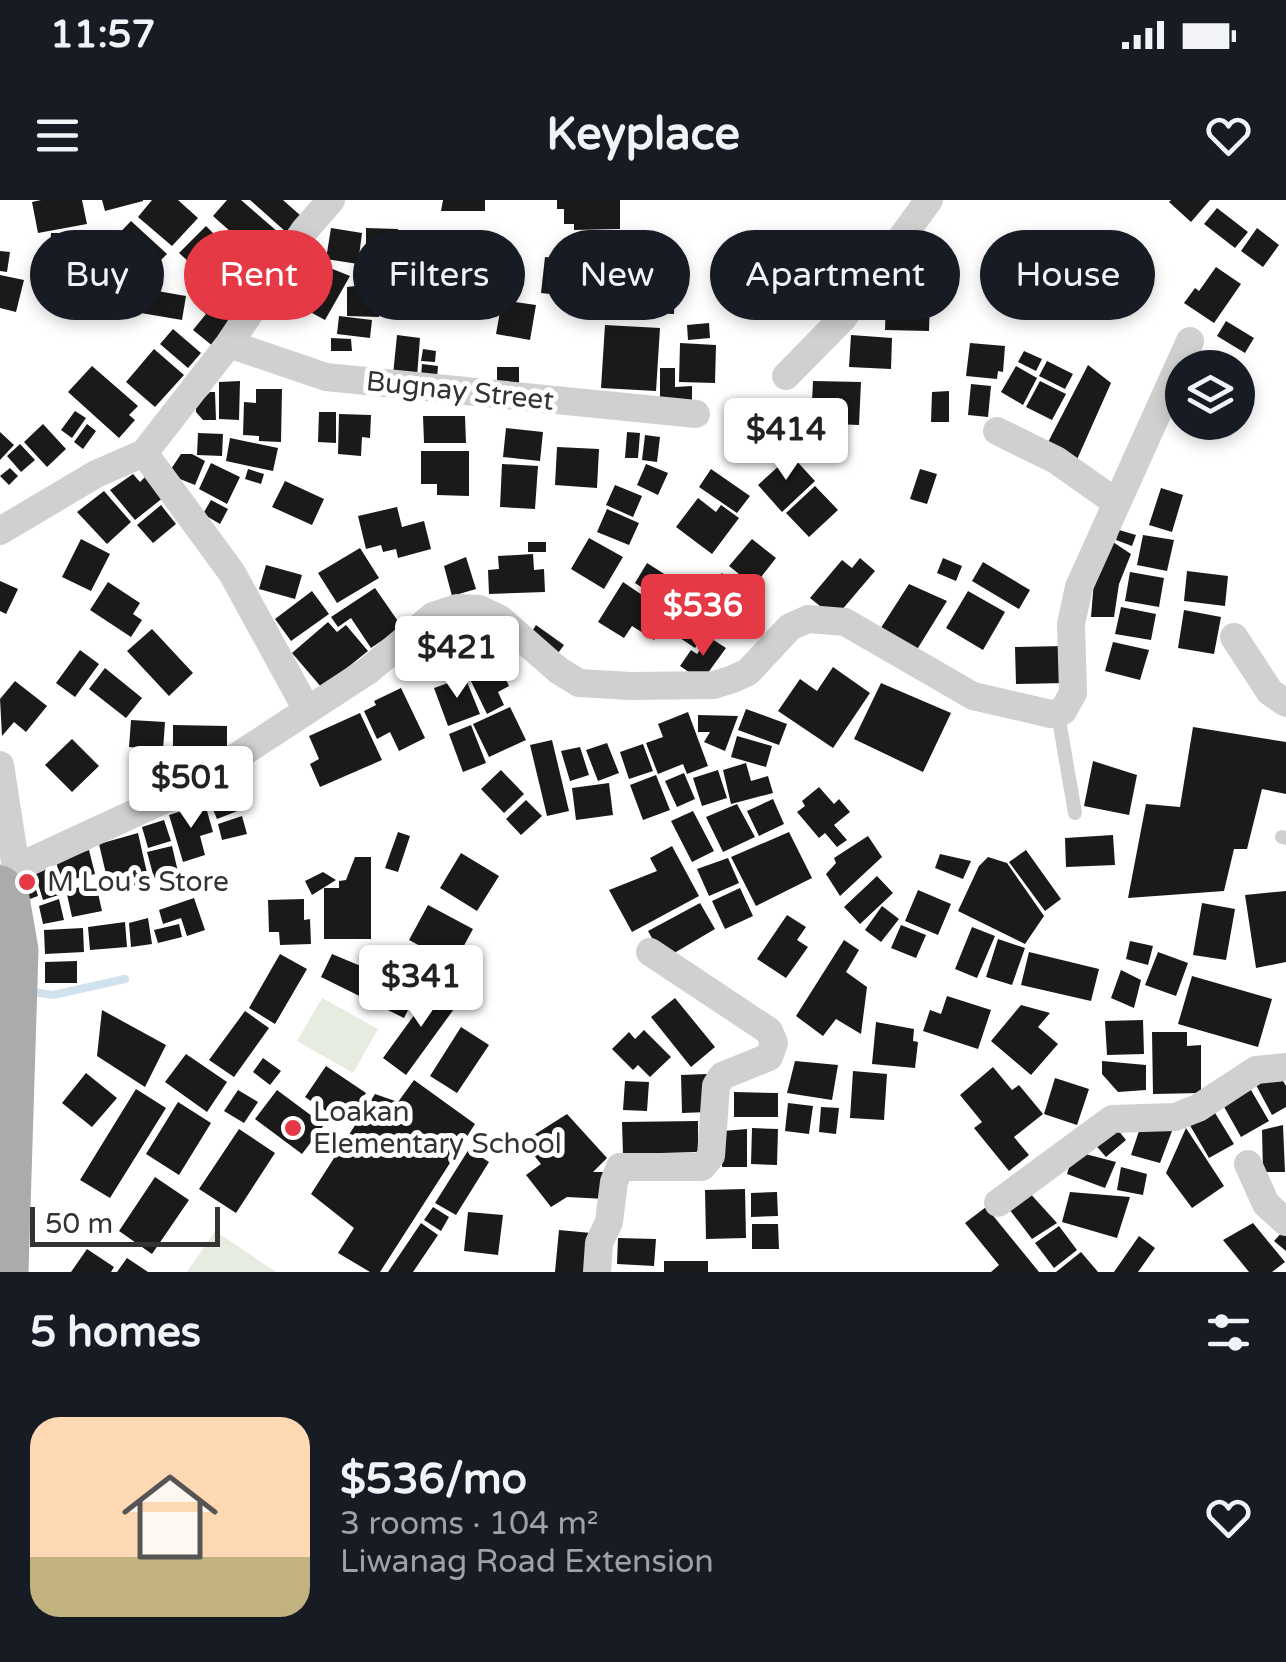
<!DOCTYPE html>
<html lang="en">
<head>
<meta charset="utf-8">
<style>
  :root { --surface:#171b24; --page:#20242c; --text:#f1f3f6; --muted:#9ea1a6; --line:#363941; --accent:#e63946 }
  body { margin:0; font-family:"Varela Round",sans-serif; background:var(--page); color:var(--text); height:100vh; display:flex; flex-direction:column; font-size:38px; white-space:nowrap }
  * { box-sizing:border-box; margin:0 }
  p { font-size:32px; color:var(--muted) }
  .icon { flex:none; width:55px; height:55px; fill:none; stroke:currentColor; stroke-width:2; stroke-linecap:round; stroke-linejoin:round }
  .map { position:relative; height:1072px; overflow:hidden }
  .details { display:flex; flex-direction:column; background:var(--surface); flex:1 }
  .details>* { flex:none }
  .banner { position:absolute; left:30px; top:30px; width:1228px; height:90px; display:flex; gap:20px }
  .controls { position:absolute; left:1165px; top:150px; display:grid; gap:20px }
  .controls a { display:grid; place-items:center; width:90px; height:90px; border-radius:50%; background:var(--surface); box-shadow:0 5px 15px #0003; font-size:50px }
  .scale { position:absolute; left:30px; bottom:25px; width:190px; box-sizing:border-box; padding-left:10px; border:5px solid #333; border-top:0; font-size:28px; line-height:35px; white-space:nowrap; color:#333; -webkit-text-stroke:8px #fff; paint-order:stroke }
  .price { position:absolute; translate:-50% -85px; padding:0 22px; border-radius:10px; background:#fff; color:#222; font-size:32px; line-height:65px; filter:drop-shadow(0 2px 5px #0008) }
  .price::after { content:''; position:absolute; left:50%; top:60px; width:30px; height:22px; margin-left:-15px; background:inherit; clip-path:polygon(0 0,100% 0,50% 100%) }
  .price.current { background:var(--accent); color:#fff }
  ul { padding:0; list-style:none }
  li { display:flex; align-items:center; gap:30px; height:250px; padding:0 30px }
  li+li { border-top:2px solid var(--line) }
  li span { display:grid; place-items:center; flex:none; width:280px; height:200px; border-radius:30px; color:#555 }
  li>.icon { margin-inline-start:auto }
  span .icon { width:120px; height:120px; fill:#fffc; stroke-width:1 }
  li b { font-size:42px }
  h2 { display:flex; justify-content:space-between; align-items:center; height:120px; padding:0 30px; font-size:42px }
  .chip { padding:0 35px; border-radius:45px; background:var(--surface); box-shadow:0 5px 15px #0003; font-size:35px; line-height:90px }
  .chip.current { background:var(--accent); color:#fff }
  .status { display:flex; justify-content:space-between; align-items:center; height:70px; padding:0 50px; background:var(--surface); direction:ltr }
  .status svg { height:28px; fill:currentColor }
  header { display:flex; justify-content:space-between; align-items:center; height:130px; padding:0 30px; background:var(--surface); font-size:45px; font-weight:700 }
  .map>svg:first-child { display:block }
  .green { fill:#e6ecdf }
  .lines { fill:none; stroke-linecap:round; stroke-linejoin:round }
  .stream { stroke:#cfe2ee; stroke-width:8 }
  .building { fill:#1a1a1a }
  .service { stroke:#d0d0d0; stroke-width:14 }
  .minor { stroke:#d0d0d0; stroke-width:28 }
  .primary { stroke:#ababab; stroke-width:45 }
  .poi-dot { fill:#e63946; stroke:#fff; stroke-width:4 }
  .labels { text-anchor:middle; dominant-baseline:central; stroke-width:10; stroke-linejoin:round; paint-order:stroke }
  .street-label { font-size:28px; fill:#333; stroke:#fff }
  .poi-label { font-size:28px; fill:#333; stroke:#fff; text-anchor:start }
</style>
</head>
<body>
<div class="status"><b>11:57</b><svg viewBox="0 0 49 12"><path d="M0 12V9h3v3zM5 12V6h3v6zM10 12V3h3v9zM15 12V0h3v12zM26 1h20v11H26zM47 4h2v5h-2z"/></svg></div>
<header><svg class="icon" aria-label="menu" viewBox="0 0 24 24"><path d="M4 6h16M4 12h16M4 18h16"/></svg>Keyplace<svg class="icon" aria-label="heart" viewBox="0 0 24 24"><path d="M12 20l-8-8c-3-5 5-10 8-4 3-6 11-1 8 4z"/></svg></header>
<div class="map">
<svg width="1286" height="1072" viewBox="0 0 1286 1072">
  <rect width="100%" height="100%" fill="#fff"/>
  <path class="green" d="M322,798L378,829L353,873L297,841Z
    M215,1031L276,1072H187Z"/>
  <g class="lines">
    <path class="stream" d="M27,791L53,795L125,779"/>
  </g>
  <path class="building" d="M41,0H82L87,24L38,33L32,2Z
    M102,0H143V1L105,11Z
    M152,0H178L198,18L172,46L138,17Z
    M227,0H241L286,39L266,63L213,16Z
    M250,0H283L301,16L286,32Z
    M443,0H485V11H441Z
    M557,0H620V29L574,30V24H564V9H557Z
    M1171,0H1210L1191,22L1169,2Z
    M1217,8L1248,32L1235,48L1204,24Z
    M131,21L167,54L144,77L109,44Z
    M206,26L226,46L200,72L179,53Z
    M331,28L362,33L358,64L326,59Z
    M366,28L398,29L397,58L366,57Z
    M1257,28L1279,45L1263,67L1241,51Z
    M51,33H86L84,70L49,68Z
    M109,50L142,82L119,105L87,73Z
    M0,51L10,52L7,72L0,71Z
    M438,51H486L487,74H438Z
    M431,52L432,106H407L406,56Z
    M604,54L676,62L674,114L601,111Z
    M545,57L591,62L587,98L541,93Z
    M310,60L350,76L325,120L288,100Z
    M1216,67L1241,84L1214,123L1184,103L1195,88L1199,91Z
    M0,75L24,80L16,112L0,108Z
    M365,75L380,76L379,117L347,116V87L364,85Z
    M437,79L463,80V103H437Z
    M140,88L186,96L182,120L135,112Z
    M209,96L238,120L214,147L193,130L206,114L199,108Z
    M886,97L930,98L929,131L885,130Z
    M502,100L536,105L530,140L496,134Z
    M339,116L372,120L370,138L337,134Z
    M1226,121L1254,138L1245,153L1217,136Z
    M709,123L710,138L688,140L687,125Z
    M605,125L660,128L656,191L601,188Z
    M173,129L201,153L188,168L160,144Z
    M397,135L420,138L417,177L393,175Z
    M851,135L892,138L891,169L849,167Z
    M331,138L351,139L352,151H331Z
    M680,143L716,145L715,183L679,182Z
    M970,143L1005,146L1003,172L998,171L997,179L966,176Z
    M154,149L184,175L155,207L126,182Z
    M423,149L436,151L435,162L421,161Z
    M1024,151L1042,159L1036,171L1018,162Z
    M1047,161L1073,174L1065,189L1039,176Z
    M422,164L438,166L437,178L421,176Z
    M1088,165L1111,183L1075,264L1044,250Z
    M92,166L138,206L129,215L135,220L119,238L68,192Z
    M1016,166L1037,178L1023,205L1001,192Z
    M497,167H519V188H497Z
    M660,168H675V187L692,186V206L660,207Z
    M240,181L239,220L219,219V182Z
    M813,181L861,182L859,225L811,223Z
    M1040,181L1066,194L1052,220L1026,207Z
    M971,184L991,186L988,217L968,215Z
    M256,189H282L281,242L259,241V236L243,235L244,202L256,203Z
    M949,191V222H931L932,192Z
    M210,192H215L216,220H203L196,212V206Z
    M75,211L86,218L72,238L61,230Z
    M319,212H336V243L318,242Z
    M339,214L371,215L370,238L362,237L361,256L338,254Z
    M423,216H465L466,243H424Z
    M43,224L66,249L47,267L24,242Z
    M87,224L96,231L83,249L74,242Z
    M506,228L543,232L540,261L503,257Z
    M0,232L14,245L0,260Z
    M627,232L640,233L638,258H625Z
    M198,233L223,234L222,256L197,255Z
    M645,235L660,237L657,262L642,260Z
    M230,238L278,248L273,271L226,261Z
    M20,244L35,260L21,272L7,256Z
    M557,247L599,249L597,288L555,285Z
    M421,251H469V296L437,295V284H421Z
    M181,254H192L205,261L195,285L180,279L171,269Z
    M791,255L815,281L782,312L758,285Z
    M211,263L240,277L227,304L199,289Z
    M502,264L538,266L535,309L500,307Z
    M646,264L668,273L658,295L637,285Z
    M10,268L18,276L9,285L0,276Z
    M248,269L264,274L261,284L245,279Z
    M711,269L750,296L737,313L699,287Z
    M920,269L937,274L927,304L910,299Z
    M133,274L140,282L146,276L164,297L135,320L110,290Z
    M285,281L324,299L312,325L272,307Z
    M615,285L642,296L633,317L606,305Z
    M815,286L838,310L809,337L786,313Z
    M1161,288L1183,295L1172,332L1149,325Z
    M104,291L131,322L107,344L77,312Z
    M698,298L716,312L721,305L739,318L712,354L676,327Z
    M211,300L228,309L220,324L203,314Z
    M161,305L176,324L153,343L137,325Z
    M397,307L402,327L424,321L431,349L398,358L396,349L383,352L381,345L366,349L358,316Z
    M607,309L639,323L629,345L597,332Z
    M1119,330L1136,335L1132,346L1116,340Z
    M1143,335L1174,340L1167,371L1137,365Z
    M589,338L623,357L604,389L571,369Z
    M81,339L110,354L91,391L62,377Z
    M752,339L776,358L754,386L729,366Z
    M528,342H546V352H528Z
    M1113,342L1131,354L1119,384L1114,417H1091L1094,380Z
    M360,348L379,378L337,403L318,373Z
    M533,354L534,370L544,369L545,392L489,394L488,370L499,369L498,356Z
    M466,357L476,389L452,396L444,366Z
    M860,358L875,371L835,418L810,398L842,360L852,368Z
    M943,358L962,366L956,381L937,373Z
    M983,362L1030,390L1019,409L972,381Z
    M647,363L680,384L668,404L635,383Z
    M266,365L302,375L295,399L259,389Z
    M1187,371L1228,376L1225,406L1184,401Z
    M1130,372L1164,378L1159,407L1125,401Z
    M722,373L748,397L728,420L701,395Z
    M0,381L18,389L6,414L0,411Z
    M108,382L140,403L133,414L142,420L131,437L90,410Z
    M623,382L670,414L654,440L632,426L624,438L598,422Z
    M909,384L947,401L913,456L877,434Z
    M375,388L402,427L371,448L351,418L338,427L331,417Z
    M312,391L329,414L291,441L275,419Z
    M968,391L1005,412L983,450L946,428Z
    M691,398L723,420L714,433L708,429L695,448L668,430Z
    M1121,407L1156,414L1151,440L1115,434Z
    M1184,410L1221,417L1214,454L1178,448Z
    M328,422L337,432L346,425L368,451L322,488L292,453Z
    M536,425L564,445L553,460L526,441Z
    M152,429L193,473L169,496L127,451Z
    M709,437L726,448L702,481L680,466L691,450L697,454Z
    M1113,442L1149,450L1140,480L1105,471Z
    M1065,446L1066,483L1016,484L1015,447Z
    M80,450L99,464L75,497L56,483Z
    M497,461L509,486L498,492L504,505L487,514L468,475Z
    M833,467L870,493L833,548L778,511L800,479L817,491Z
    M105,468L142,498L126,518L89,489Z
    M465,477L480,514L448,526L434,488Z
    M15,481L47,506L26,532L14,522L2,536L0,499Z
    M881,483L951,513L923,572L854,539Z
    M401,488L425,538L399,551L390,532L377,539L364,511L376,505L374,501Z
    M510,507L526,540L489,557L473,524Z
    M746,509L787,524L779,545L738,530Z
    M688,512L708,566L687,574L683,564L658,574L646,543L663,537L658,524Z
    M360,513L382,560L320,587L310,564L319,559L309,536Z
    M698,515L738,516L725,551L704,542L710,532H698Z
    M131,520L165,522L163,550L129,547Z
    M173,525L227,526V558H200V568H173Z
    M471,525L486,563L463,572L449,534Z
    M1193,527L1286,542V594L1262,589L1247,649H1234L1224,691L1128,698L1146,604L1180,607Z
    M737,536L772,546L766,567L731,557Z
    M72,539L99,566L72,592L45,565Z
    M552,540L569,611L547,616L530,545Z
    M607,543L619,573L598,581L586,550Z
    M643,544L653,571L629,579L620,552Z
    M580,547L589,575L570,581L561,551Z
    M1093,561L1137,575L1129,615L1084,606Z
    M746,563L751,581L768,576L773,593L731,604L723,570Z
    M501,570L524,594L504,613L481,589Z
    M718,570L727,598L702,606L693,578Z
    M684,573L695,599L677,607L665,581Z
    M656,575L670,610L643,620L630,585Z
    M609,583L613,615L576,620L572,588Z
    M819,587L834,604L839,599L850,612L834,625L847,640L837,647L825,633L819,638L797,612L805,606L802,601Z
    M234,591L240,610L217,619L209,600Z
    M773,599L784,624L759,636L747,611Z
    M526,600L542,616L521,635L506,619Z
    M205,604L213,632L200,636L205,655L183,662L169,615Z
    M737,604L755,637L723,652L706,617Z
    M693,611L714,651L692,662L671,621Z
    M242,616L247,634L222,640L218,624Z
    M164,620L171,641L148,648L142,627Z
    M398,632L410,636L398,672L385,668Z
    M789,632L812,678L756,706L731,657Z
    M138,633L149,682L110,691L99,644Z
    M1113,635L1115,665L1066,667L1065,638Z
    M868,636L882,657L840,696L826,674L836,663L834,658Z
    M172,646L178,672L154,678L147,652Z
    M672,646L699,696L632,732L609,690L657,671L650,658Z
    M89,650L95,674L61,682L56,661Z
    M1026,650L1061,699L1045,711L1009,662Z
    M461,653L499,676L477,711L440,688Z
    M940,654L971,661L963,679L935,668Z
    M355,657H371V739H324V688H339V681L346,680Z
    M988,657L1007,663L1044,716L1025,744L958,711L979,666Z
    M728,658L739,683L709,696L697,669Z
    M52,663L62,694L43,700L34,671Z
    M323,672L336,680L312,695L305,681Z
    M31,673L38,696L27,700L20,677Z
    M877,676L893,693L860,724L844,707Z
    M198,678L203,688L190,694L185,685Z
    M96,684L102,711L72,717L66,690Z
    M740,688L753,716L725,729L712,701Z
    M918,690L951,704L938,735L905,721Z
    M1286,691V762L1256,768L1245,695Z
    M194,698L205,730L187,736L181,718L163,724L159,710Z
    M59,699L64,720L43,724L39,706Z
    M304,699V720L310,719L311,744L280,745L279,732H269L268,700Z
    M700,703L715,729L664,759L648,731Z
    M1202,703L1235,709L1226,760L1193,755Z
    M428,705L473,729L454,764L409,740Z
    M882,706L899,719L881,742L865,730Z
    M787,715L806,727L797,740L808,747L786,778L757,759Z
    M148,718L152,744L131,747L129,723Z
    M125,722L127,747L90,750L88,727Z
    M179,724L182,737L158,743L154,730Z
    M901,725L926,735L916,758L891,748Z
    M972,727L995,736L977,778L955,769Z
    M83,728L84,752L45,754L44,730Z
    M998,739L1025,748L1012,785L986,777Z
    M844,740L859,750L846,772L867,787L861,834L836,819L823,836L796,816Z
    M1130,741L1153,746L1148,765L1126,759Z
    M1029,752L1099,769L1091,801L1021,785Z
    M1158,752L1188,763L1176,796L1145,785Z
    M280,754L307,769L275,824L249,808Z
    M332,754L418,790L404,818L321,777Z
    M77,761V783H45V762Z
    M1121,770L1141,780L1134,808L1111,798Z
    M1192,776L1272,799L1258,847L1178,824Z
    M436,785L459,802L406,875L383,858Z
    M947,796L991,810L978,849L923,831L930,810L941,814Z
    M675,798L715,847L691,867L651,817Z
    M1021,805L1050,813L1038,827L1058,844L1031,875L991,841Z
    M102,810L166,845L145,887L97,856Z
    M245,811L269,828L234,877L209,860Z
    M1143,820L1144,854L1107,855L1105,821Z
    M876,822L914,829L913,841L918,842L915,868L872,864Z
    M461,827L489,845L457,893L430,876Z
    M644,830L671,857L650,877L638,865L633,870L612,849L629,832L635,839Z
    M1152,832H1187V846L1201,845V893L1153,894Z
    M186,854L227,882L207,912L165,882Z
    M263,858L281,871L270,885L253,872Z
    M795,861L838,865L832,900L787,893Z
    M1102,861L1146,865V890L1118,892L1102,874Z
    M326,866L366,893L344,923L305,897Z
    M993,867L1012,890L1019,885L1043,914L1014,937L1029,955L1009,971L974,928L982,922L960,895Z
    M853,871L887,874L884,920L850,918Z
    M86,873L117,898L92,927L62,903Z
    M707,874L708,912L682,913L681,875Z
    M1279,874L1286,886V907L1272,915L1256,885Z
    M1055,878L1089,889L1077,925L1044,914Z
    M414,880L475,924L380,1072H370L338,1053L354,1028L311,994L375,894L398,902Z
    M625,881L649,882L647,911L623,910Z
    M136,889L166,908L110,998L80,980Z
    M238,890L258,902L244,923L224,911Z
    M277,890L324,925L302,954L255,919Z
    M1251,890L1269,921L1241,937L1223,905Z
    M734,892L778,893V917H734Z
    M178,902L211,923L179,975L146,954Z
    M788,903L813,906L809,934L785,931Z
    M821,907L839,908L836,934L819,932Z
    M1212,908L1234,944L1209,958L1188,922Z
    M567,914L607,958L593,972H609L606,999L567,997L551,1007L526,975L541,964L523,942Z
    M1143,919L1172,931L1160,963L1131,955Z
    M698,921V952L623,954L622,922Z
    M1113,924L1126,940L1106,957L1092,941Z
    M1283,925L1285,972H1263L1262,930Z
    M752,928L778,929L777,965L751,964Z
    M1186,928L1224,986L1192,1008L1166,973Z
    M239,929L275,953L236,1013L199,989Z
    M747,929V967H722L723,931Z
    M469,949L489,962L456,1015L435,1003Z
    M1074,951L1116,962L1105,988L1067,974Z
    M1121,967L1147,974L1143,995L1117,990Z
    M155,977L189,1000L152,1054L119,1031Z
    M745,989L746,1038L706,1039L705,990Z
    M1027,990L1057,1023L1032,1039L1006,1005Z
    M777,992L778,1016L751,1017V993Z
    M1070,992L1130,997L1117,1038L1062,1022Z
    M433,1007L449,1017L441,1031L424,1020Z
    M986,1007L1039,1072H991L999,1065L965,1023Z
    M468,1012L503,1015L498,1055L464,1051Z
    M421,1023L438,1035L413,1072H388Z
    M1253,1023L1285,1062L1272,1072H1249L1223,1040Z
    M752,1024H778L779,1049H752Z
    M1059,1026L1077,1050L1054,1068L1035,1043Z
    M1286,1028V1051L1274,1041Z
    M559,1030L591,1033L587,1072H555Z
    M1139,1036L1155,1048L1138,1072H1114Z
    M618,1038L656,1039L654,1066L617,1064Z
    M87,1049L114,1067L111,1072H71Z
    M1081,1052L1098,1072H1056Z
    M127,1058L148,1072H117Z
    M664,1061H708V1072H664Z"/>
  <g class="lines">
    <path class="service" d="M1058,514L1075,613
      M1282,637L1286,638"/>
    <path class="minor" d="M229,144L326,177L696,214
      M786,176L843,118L929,0
      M997,231L1056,260L1117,303
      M144,253L232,373L307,510
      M0,331L96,274L144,253L229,144L304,31L331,0
      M1234,437L1270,492L1286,503
      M0,565L16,668
      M0,684L16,668L187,589L369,470L433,416L457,408L479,409L500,419L558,470L579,483L630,486L714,485L733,479L748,472L790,427L808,419L845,422L973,496L1051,514L1063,511L1073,493L1071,424L1079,387L1190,141
      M1248,964L1266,1004L1286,1022
      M998,1003L1112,919L1175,917L1198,908L1256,870L1286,867
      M597,1072L599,1043L609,1022L614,982L620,967H702L711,956L716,886L722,876L769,857L774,843L769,831L650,752"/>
    <path class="primary" d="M0,688L7,698L16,750L6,1072"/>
  </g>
  <g class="poi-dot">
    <circle cx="27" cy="682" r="10"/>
    <circle cx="293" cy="928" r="10"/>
  </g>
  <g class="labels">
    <g class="street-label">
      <text transform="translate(460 191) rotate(6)">Bugnay Street</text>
    </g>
    <g class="poi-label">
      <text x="47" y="682">M Lou's Store</text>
      <text x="313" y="912">Loakan<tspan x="313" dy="32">Elementary School</tspan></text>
    </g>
  </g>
</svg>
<div class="controls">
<a><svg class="icon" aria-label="layers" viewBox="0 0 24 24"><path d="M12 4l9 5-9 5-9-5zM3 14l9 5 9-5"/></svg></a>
</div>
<div class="scale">50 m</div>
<b class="price" style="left:786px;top:283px">$414</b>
<b class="price current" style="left:703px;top:459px">$536</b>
<b class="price" style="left:457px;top:501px">$421</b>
<b class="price" style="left:191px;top:631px">$501</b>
<b class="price" style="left:421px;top:830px">$341</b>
<div class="banner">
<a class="chip">Buy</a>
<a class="chip current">Rent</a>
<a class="chip">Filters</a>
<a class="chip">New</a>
<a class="chip">Apartment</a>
<a class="chip">House</a>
</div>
</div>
<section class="details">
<h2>5 homes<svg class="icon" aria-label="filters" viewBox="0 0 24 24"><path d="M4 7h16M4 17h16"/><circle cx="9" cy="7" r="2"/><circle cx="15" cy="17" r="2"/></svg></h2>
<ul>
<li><span style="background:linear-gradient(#ffd9b3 70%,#c2b280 0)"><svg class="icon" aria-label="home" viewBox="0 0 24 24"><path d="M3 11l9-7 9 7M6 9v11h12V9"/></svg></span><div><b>$536/mo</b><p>3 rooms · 104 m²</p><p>Liwanag Road Extension</p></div><svg class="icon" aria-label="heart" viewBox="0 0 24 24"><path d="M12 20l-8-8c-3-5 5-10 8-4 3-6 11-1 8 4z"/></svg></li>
</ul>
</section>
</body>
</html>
